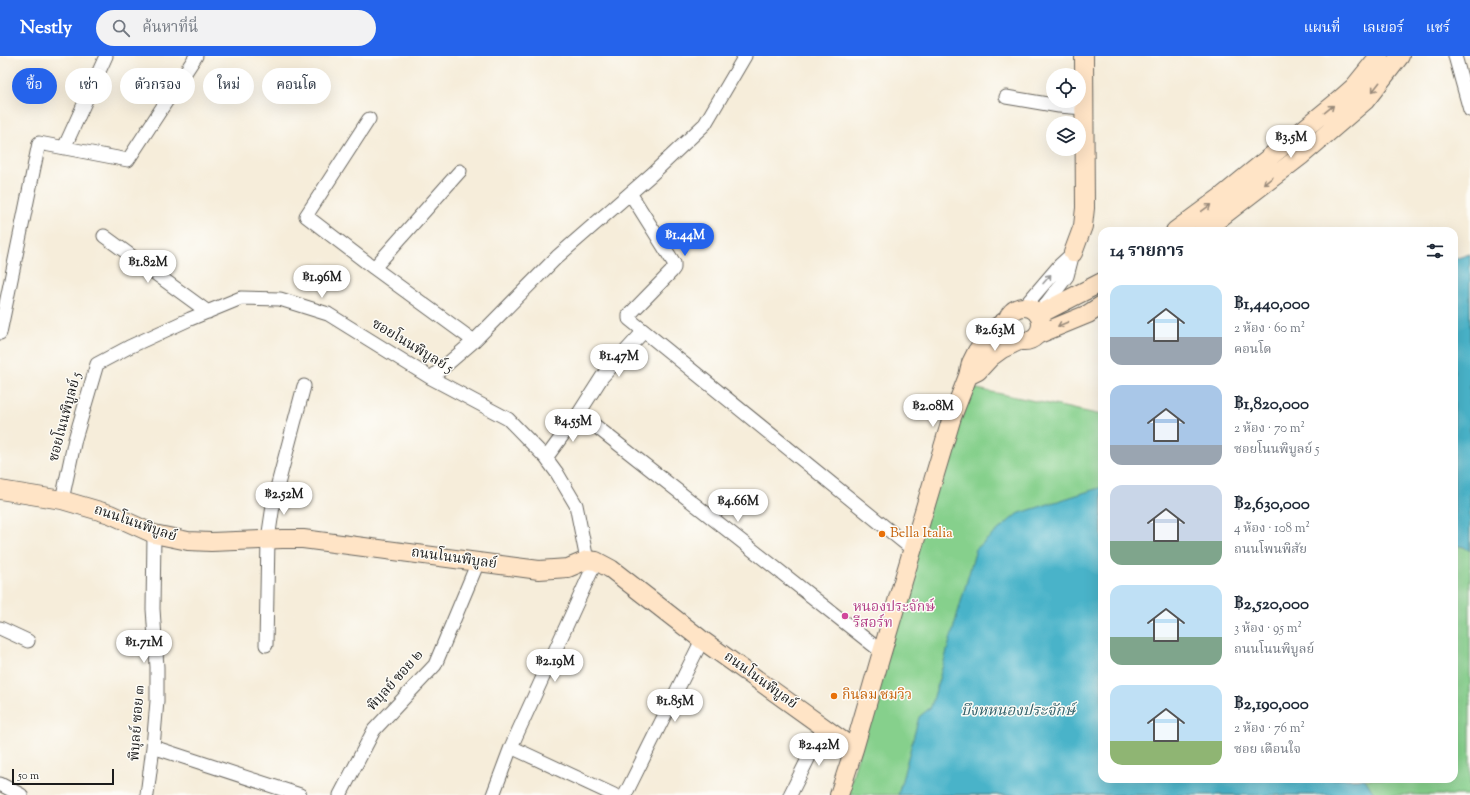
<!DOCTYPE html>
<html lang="th">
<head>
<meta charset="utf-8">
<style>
  :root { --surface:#fff; --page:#f2f2f3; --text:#1f2937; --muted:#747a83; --accent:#2563eb }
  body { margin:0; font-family:"Sorts Mill Goudy","Noto Serif Thai",serif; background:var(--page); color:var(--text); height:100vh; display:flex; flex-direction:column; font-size:15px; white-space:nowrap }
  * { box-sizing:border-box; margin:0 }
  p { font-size:13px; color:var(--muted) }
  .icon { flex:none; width:22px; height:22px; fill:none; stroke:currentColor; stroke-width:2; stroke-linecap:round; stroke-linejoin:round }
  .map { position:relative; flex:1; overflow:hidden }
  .sheet { position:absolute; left:1098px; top:171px; width:360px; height:556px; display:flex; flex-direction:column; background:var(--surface); border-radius:12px; box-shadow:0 4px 16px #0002 }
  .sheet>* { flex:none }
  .banner { position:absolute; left:12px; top:12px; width:380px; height:36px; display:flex; gap:8px }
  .buttons { position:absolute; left:1046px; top:12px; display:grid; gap:8px }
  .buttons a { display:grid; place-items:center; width:40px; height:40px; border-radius:50%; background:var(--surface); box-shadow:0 4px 16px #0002; font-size:20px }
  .scale { position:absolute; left:12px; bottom:10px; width:102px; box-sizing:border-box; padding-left:4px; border:2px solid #1c1c1c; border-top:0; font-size:11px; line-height:14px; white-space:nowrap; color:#1c1c1c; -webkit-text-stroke:3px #fdfcf7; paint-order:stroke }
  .price { position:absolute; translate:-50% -34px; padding:0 9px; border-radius:14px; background:#fff; color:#222; font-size:13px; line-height:26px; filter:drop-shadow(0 1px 2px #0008) }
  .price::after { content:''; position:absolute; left:50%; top:24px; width:12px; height:9px; margin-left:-6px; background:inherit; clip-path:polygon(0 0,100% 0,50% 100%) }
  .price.selected { background:var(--accent); color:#fff }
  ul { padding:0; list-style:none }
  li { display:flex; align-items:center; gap:12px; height:100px; padding:0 12px }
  li span { display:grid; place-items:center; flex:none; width:112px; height:80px; border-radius:12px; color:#555 }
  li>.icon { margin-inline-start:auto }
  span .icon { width:48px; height:48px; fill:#fffc; stroke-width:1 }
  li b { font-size:17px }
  h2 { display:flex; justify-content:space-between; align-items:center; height:48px; padding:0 12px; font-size:17px }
  .chip { padding:0 14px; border-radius:18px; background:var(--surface); box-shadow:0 4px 16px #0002; font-size:14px; line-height:36px }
  .chip.selected { background:var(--accent); color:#fff }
  header { display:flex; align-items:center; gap:24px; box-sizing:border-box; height:56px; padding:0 20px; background:var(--accent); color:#fff }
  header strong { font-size:19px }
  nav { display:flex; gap:22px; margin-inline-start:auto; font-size:14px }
  .search { width:280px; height:36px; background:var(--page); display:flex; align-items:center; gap:10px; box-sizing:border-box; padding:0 14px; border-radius:22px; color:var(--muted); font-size:15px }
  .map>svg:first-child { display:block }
  .green { fill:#86d08c; stroke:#517654 }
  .water { fill:#4ab3c9; stroke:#336872 }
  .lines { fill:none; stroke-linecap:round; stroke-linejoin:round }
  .street-casing { stroke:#68655e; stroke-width:15 }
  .secondary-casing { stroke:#68655e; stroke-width:20 }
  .street { stroke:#fff; stroke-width:13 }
  .secondary { stroke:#ffe4c6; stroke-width:18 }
  .oneway { stroke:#998a7a }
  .oneway2 { stroke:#999 }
  .food-dot { fill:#e8710a; stroke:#fdfcf7; stroke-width:1.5 }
  .hotel-dot { fill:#d1479c; stroke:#fdfcf7; stroke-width:1.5 }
  .labels { text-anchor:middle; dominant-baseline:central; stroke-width:3; stroke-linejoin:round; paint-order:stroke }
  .street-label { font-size:14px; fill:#1c1c1c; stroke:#fdfcf7 }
  .food-label { font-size:14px; fill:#c56008; stroke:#fdfcf7; text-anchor:start }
  .hotel-label { font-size:14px; fill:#b23c85; stroke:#fdfcf7; text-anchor:start }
  .water-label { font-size:15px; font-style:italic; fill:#31606a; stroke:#fdfcf7 }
</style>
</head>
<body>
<header>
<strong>Nestly</strong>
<div class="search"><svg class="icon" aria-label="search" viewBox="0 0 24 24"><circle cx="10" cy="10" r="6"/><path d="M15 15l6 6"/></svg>ค้นหาที่นี่</div>
<nav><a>แผนที่</a><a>เลเยอร์</a><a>แชร์</a></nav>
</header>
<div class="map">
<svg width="1470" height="739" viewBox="0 0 1470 739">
  <rect width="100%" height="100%" fill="#fdfcf7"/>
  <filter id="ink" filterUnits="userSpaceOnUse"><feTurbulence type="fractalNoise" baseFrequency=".025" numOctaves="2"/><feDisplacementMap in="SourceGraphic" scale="8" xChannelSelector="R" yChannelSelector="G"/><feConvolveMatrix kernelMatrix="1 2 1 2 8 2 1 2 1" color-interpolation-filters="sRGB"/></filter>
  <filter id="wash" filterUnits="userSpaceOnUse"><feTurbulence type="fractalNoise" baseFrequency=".012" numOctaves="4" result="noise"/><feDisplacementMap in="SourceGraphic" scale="16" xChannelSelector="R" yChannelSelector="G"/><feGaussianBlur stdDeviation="0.9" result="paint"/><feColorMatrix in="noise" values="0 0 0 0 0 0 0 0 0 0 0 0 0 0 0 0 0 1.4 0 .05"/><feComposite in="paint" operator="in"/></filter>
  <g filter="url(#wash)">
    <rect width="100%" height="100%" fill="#f6edda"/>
    <path class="green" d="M1470,203V739H847L963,330L1102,359V723H1454V208Z"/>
    <path class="water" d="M1470,198V495L1464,491L1454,489V203Z
      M1102,431V723H1365L1375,739H898L919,661L931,651L976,493L1017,458Z"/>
  </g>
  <g filter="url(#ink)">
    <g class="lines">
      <defs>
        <path id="street" d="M1455,0L1470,54
          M1006,41L1059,50L1084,52
          M369,63L306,160L374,212L474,285
          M64,92L106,0
          M630,137L674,207V212L671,216L629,259V263L912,493
          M104,180L208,256
          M374,212L460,115
          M1024,251L1060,209L1073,197
          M1040,256L1067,220L1073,197
          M0,277L39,87L128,104L196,0
          M431,322L474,285L557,201L651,119L705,68L745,0
          M579,357L882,596
          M546,402L579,357L602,321L644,275
          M62,444L75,383L97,308L129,291L190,263L241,242L280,243L328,258L431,322L508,363L546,402L557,417L576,449L587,504
          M0,572L28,585
          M266,589L268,483L274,443L304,330
          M153,691L300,739
          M511,691L614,739
          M0,728L21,739
          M147,739L153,691L157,645V611L153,553L154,478
          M340,739L374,674L435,609L478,506
          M493,739L511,691L596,505
          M625,739L702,584
          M790,739L824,671"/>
        <path id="secondary" d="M1175,175L1221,141L1337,46L1354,31L1379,0
          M1203,175L1302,99L1365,45L1400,0
          M1073,197L1083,170L1085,152L1084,0
          M1007 268a17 17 0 1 1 34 0a17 17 0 1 1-34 0Z
          M1038,259L1102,226
          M1037,279L1088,258L1102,249
          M968,320L978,315L991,301L1002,293L1019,285
          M0,434L62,444L110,458L154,478L188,485L211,486L282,483H303L539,514L568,512L587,504L596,505L611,513L702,584L854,693
          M839,739L854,693L882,596L952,361L968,320L971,307L977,295L994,273L1008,263"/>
      </defs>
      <use href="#street" class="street-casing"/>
      <use href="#secondary" class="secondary-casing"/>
      <use href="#street" class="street"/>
      <use href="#secondary" class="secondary"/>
    </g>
    <defs><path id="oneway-shaft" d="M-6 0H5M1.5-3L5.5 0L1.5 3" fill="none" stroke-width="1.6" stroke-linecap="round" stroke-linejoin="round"/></defs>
    <g class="oneway">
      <use href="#oneway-shaft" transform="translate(1376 31) rotate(128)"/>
      <use href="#oneway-shaft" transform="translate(1329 53) rotate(-39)"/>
      <use href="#oneway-shaft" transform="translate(1268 125) rotate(142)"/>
      <use href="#oneway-shaft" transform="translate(1206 152) rotate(-36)"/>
      <use href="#oneway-shaft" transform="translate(1063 268) rotate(157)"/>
    </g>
    <use class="oneway2" href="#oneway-shaft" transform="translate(1047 223) rotate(-49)"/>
  </g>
  <g class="food-dot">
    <circle cx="882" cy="478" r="4"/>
    <circle cx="834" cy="640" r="4"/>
  </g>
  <circle class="hotel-dot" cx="845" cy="560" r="4"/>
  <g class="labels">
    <g class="street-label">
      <text transform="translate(412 291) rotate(31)">ซอยโนนพิบูลย์ 5</text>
      <text transform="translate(66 361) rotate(-75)">ซอยโนนพิบูลย์ 5</text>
      <text transform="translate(135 468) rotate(19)">ถนนโนนพิบูลย์</text>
      <text transform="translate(454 503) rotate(8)">ถนนโนนพิบูลย์</text>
      <text transform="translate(396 625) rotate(-48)">พิบุลย์ ซอย ๒</text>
      <text transform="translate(760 625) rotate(36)">ถนนโนนพิบูลย์</text>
      <text transform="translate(138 667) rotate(-86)">พิบุลย์ ซอย ๓</text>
    </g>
    <g class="food-label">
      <text x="890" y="478">Bella Italia</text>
      <text x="842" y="640">กินลม ชมวิว</text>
    </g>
    <g class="hotel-label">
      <text x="853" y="552">หนองประจักษ์<tspan x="853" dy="16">รีสอร์ท</tspan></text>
    </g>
    <g class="water-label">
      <text x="1018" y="655">บึงหหนองประจักษ์</text>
    </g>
  </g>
</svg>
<div class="buttons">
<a><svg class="icon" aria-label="locate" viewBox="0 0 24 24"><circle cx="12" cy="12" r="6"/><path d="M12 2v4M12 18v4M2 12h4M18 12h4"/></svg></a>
<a><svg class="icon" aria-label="layers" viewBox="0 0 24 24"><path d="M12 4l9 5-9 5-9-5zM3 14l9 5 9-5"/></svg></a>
</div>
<div class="scale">50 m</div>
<b class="price" style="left:1291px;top:103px">฿3.5M</b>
<b class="price selected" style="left:685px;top:201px">฿1.44M</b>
<b class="price" style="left:148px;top:228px">฿1.82M</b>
<b class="price" style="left:322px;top:243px">฿1.96M</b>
<b class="price" style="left:995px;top:296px">฿2.63M</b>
<b class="price" style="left:619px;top:322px">฿1.47M</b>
<b class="price" style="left:933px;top:372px">฿2.08M</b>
<b class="price" style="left:573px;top:387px">฿4.55M</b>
<b class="price" style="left:284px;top:460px">฿2.52M</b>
<b class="price" style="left:738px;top:467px">฿4.66M</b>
<b class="price" style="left:144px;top:608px">฿1.71M</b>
<b class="price" style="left:555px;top:627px">฿2.19M</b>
<b class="price" style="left:675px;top:667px">฿1.85M</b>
<b class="price" style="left:819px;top:711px">฿2.42M</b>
<div class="banner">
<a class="chip selected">ซื้อ</a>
<a class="chip">เช่า</a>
<a class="chip">ตัวกรอง</a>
<a class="chip">ใหม่</a>
<a class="chip">คอนโด</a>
</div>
<section class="sheet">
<h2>14 รายการ<svg class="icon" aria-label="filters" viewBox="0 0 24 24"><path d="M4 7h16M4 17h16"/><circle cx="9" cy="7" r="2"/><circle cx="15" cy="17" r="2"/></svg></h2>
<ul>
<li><span style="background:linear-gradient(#bfe0f5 65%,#9aa5b1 0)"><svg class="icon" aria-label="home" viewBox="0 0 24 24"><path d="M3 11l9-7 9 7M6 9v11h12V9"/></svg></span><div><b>฿1,440,000</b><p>2 ห้อง · 60 m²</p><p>คอนโด</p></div></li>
<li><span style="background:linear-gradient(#a9c7e8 75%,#9aa5b1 0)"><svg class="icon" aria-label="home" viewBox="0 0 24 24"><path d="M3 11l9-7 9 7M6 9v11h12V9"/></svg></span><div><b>฿1,820,000</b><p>2 ห้อง · 70 m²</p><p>ซอยโนนพิบูลย์ 5</p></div></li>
<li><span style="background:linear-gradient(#c9d6e8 70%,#7fa58c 0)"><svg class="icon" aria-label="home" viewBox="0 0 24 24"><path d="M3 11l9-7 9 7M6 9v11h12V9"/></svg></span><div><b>฿2,630,000</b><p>4 ห้อง · 108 m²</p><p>ถนนโพนพิสัย</p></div></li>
<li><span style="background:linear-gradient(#bfe0f5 65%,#7fa58c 0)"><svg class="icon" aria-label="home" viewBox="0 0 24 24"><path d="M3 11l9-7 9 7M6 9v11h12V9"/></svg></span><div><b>฿2,520,000</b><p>3 ห้อง · 95 m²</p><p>ถนนโนนพิบูลย์</p></div></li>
<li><span style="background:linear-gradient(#bfe0f5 70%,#8fb573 0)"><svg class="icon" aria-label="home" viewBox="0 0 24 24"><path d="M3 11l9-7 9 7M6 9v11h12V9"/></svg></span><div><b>฿2,190,000</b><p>2 ห้อง · 76 m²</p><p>ซอย เตือนใจ</p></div></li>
</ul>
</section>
</div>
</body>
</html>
